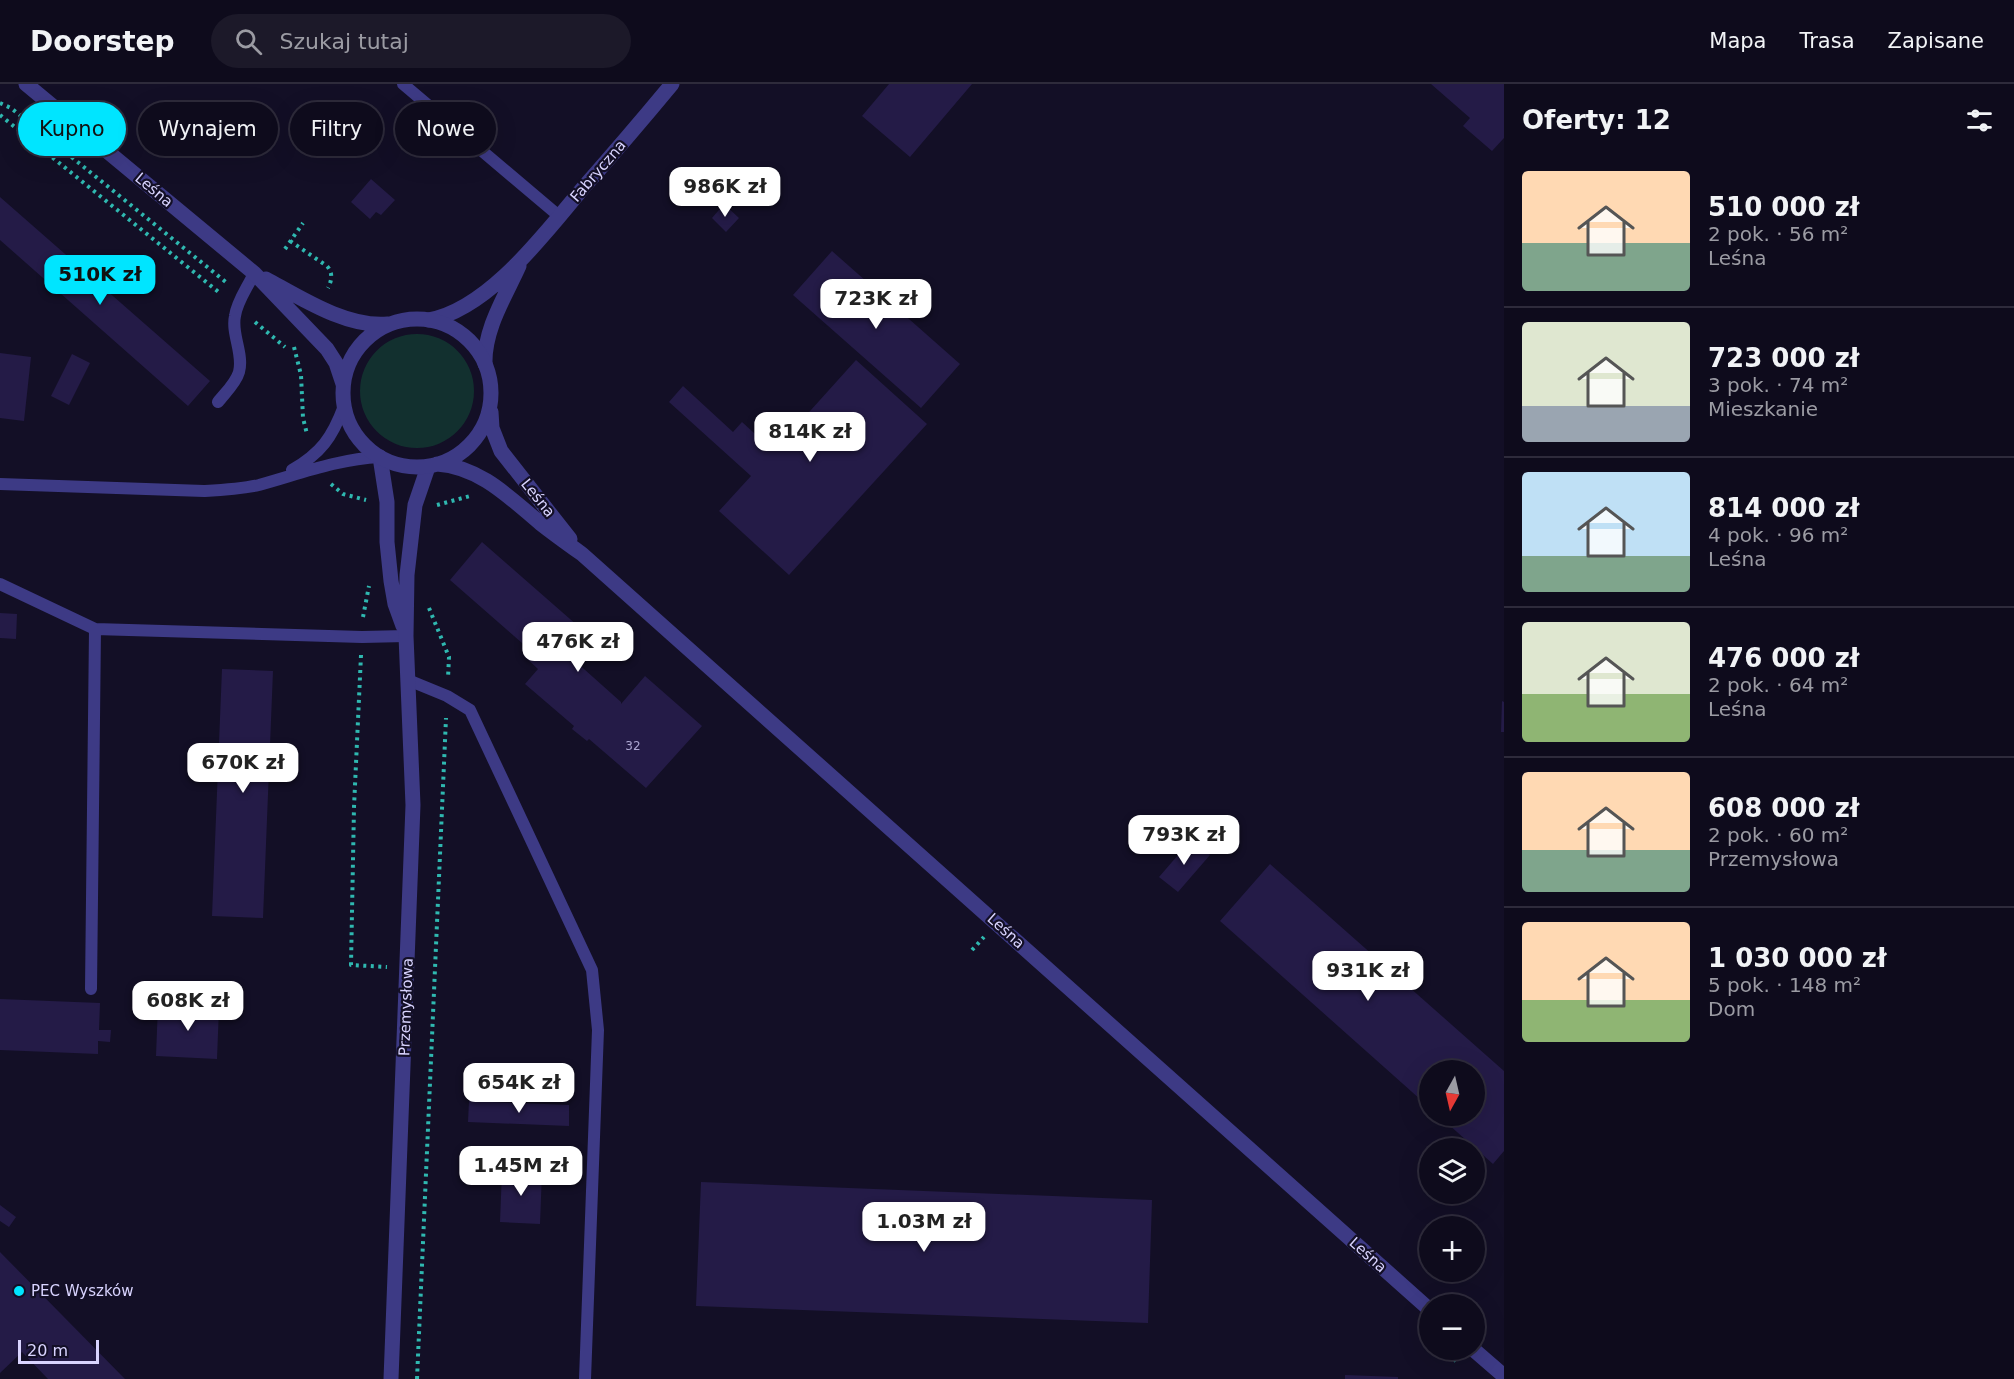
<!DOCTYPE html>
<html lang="pl">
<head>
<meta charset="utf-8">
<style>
  :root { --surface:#0e0b1c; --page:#1c1929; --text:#f1f3f6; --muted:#9b9ba3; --line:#2e2b3b; --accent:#00e5ff }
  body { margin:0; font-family:"DejaVu Sans",sans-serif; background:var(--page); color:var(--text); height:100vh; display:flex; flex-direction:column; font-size:22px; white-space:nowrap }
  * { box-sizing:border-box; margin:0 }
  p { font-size:20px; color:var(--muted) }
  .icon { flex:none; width:33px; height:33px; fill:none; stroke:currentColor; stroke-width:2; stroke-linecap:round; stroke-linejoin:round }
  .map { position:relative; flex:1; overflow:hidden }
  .panel { display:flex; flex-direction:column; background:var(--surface); width:510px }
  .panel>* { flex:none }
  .banner { position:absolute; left:18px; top:18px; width:570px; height:54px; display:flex; gap:12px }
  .needle { width:39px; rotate:188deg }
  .buttons { position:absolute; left:1419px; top:976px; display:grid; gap:12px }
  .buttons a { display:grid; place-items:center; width:66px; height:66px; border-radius:50%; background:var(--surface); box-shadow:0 6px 24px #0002,0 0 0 2px var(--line); font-size:30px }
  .scale { position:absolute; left:18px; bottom:15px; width:81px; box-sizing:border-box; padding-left:6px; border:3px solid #d9d4ff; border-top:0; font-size:16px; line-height:21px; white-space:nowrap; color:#d9d4ff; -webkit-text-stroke:4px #130f26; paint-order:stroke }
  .price { position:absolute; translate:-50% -51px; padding:0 14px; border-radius:12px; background:#fff; color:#222; font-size:20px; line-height:39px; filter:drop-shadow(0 2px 3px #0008) }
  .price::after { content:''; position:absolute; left:50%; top:36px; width:18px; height:14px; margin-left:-9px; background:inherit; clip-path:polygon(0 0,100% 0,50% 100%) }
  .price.selected { background:var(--accent); color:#111 }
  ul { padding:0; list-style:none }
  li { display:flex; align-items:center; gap:18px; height:150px; padding:0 18px }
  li+li { border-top:2px solid var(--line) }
  li span { display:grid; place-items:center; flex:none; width:168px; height:120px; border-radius:6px; color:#555 }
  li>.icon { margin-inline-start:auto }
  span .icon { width:72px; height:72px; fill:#fffc; stroke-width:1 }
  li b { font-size:26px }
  h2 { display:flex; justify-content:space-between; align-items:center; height:72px; padding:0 18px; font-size:26px }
  .tag { padding:0 21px; border-radius:27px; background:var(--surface); box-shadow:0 6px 24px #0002,0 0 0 2px var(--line); font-size:21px; line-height:54px }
  .tag.selected { background:var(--accent); color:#111 }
  header { display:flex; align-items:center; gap:36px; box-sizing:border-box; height:84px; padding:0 30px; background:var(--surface); border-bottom:2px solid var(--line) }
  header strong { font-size:28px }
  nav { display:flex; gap:33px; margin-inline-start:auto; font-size:21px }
  .search { width:420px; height:54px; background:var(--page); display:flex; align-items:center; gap:15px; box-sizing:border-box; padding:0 21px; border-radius:33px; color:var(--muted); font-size:22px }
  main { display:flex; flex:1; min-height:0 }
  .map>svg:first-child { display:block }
  .green { fill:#12302f }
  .building { fill:#241b47 }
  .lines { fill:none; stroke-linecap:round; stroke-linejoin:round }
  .path { stroke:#2fb8b0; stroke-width:4; stroke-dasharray:3 4.5; stroke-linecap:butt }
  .service { stroke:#3d3a85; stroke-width:12 }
  .minor { stroke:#3d3a85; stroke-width:15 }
  .tertiary { stroke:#3d3a85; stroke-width:15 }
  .poi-dot { fill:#00e5ff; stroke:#130f26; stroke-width:2 }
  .labels { text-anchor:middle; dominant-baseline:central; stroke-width:4.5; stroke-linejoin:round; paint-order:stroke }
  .number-label { font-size:12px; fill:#aca6d1 }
  .street-label { font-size:15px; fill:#d9d4ff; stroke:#130f26 }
  .poi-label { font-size:15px; fill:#d9d4ff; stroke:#130f26; text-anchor:start }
</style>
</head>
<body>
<header>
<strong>Doorstep</strong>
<div class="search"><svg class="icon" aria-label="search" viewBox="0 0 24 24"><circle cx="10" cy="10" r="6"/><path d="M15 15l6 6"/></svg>Szukaj tutaj</div>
<nav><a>Mapa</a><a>Trasa</a><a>Zapisane</a></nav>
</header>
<main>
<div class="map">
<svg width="1504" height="1295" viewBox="0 0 1504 1295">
  <rect width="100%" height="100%" fill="#130f26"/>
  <path class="green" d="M360 307a57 57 0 1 1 114 0a57 57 0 1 1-114 0Z"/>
  <path class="building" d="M889,0H972L910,73L862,32Z
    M1431,0H1504V54L1492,67L1463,42L1470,34Z
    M371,95L395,116L381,131L376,128L370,135L351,118Z
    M0,113L210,297L188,322L0,156Z
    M724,120L739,134L726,148L712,134Z
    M832,167L960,280L921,324L793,211Z
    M0,269L31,273L24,337L0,334Z
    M72,270L90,279L69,321L51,312Z
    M856,276L927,340L789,491L719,427L751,392L669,318L683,302L733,348L742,338L774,367Z
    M482,458L594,556L575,577L621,618V620L645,592L702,642L646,704L589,655L587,657L572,645L574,642L525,600L538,585L524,572L530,566L450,496Z
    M0,529L17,530L16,555L0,554Z
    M222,585L273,587L263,834L212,832Z
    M1502,617L1504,618V648H1501Z
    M1191,756L1210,771L1178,808L1159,793Z
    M1270,780L1504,987V1067L1493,1080L1439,1032H1474V987H1430V1024L1220,837Z
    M0,915L100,919L99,946H111L110,958L98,957V970L0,966Z
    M158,921L219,924L217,975L156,972Z
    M469,1017L569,1021V1042L468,1038Z
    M502,1087L542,1088L540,1140L500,1138Z
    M701,1098L1152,1116L1148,1239L696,1222Z
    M0,1121L16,1133L9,1143L0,1137Z
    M0,1168L125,1295H48L22,1268L0,1289Z
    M1345,1291L1398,1293V1295H1345Z"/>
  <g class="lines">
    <path class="path" d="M0,19L11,24L227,199
      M0,31L221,210
      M290,157L327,182C333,189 332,196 328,204
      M285,165L303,139
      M255,238L285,263
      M294,263L301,291L303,334L307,350
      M331,400L343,410L366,416
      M437,421L470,412
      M429,524L449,573L448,594
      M363,533L369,502
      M361,571L354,723L351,881L387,883
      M972,866L984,853
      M1421,1246L1430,1254
      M1443,1266L1456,1277
      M417,1295L446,634"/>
    <path class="service" d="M403,0L559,132
      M218,318C225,309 236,299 239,288C244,270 231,250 235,232C237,217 248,203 254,189
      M292,386C321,369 332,354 344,322
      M0,400L204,407C222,406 241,405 259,401C299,390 338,375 380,373
      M0,500L95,545L362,553L406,552
      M408,596L447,612L470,626L592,886L598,946L585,1295
      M91,905L95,545"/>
    <path class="minor" d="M429,236C489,225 545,149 583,104C613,70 643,35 672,0
      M485,280C484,245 505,213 519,182
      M380,373L387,418V458L391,497L395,520L403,542
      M391,1295L413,721L406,552L407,491L415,421L428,383"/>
    <path class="tertiary" d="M26,0L254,189L327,265L336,279L343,300
      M266,195C301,214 347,244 388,240
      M343 309a74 74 0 1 1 148 0a74 74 0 1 1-148 0Z
      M491,328L492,344L501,367L570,455
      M437,380C480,383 509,413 540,439C554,450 568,460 582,470L1430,1226
      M1474,1266L1504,1292"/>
  </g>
  <circle class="poi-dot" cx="19" cy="1207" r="6"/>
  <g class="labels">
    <g class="number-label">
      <text x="633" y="662">32</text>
    </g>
    <g class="street-label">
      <text transform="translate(598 87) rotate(-49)">Fabryczna</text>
      <text transform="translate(154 106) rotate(40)">Leśna</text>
      <text transform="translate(538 414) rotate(51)">Leśna</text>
      <text transform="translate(1006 847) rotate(42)">Leśna</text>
      <text transform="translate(406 923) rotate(-88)">Przemysłowa</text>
      <text transform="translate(1368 1171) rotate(42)">Leśna</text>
    </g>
    <g class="poi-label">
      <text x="31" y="1207">PEC Wyszków</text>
    </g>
  </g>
</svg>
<div class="buttons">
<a><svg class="needle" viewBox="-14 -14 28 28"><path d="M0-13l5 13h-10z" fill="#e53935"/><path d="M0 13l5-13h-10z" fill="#9b9ba3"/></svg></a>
<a><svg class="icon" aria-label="layers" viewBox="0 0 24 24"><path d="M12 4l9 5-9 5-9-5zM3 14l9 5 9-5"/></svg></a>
<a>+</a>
<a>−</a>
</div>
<div class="scale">20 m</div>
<b class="price" style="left:725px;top:134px">986K zł</b>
<b class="price selected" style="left:100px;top:222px">510K zł</b>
<b class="price" style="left:876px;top:246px">723K zł</b>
<b class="price" style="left:810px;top:379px">814K zł</b>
<b class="price" style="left:578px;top:589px">476K zł</b>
<b class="price" style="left:243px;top:710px">670K zł</b>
<b class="price" style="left:1184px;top:782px">793K zł</b>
<b class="price" style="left:1368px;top:918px">931K zł</b>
<b class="price" style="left:188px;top:948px">608K zł</b>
<b class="price" style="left:519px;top:1030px">654K zł</b>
<b class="price" style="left:521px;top:1113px">1.45M zł</b>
<b class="price" style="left:924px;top:1169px">1.03M zł</b>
<div class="banner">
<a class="tag selected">Kupno</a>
<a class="tag">Wynajem</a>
<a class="tag">Filtry</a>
<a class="tag">Nowe</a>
</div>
</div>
<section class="panel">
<h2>Oferty: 12<svg class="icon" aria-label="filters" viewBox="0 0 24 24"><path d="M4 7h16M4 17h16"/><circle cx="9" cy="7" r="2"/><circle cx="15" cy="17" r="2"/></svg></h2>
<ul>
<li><span style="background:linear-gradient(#ffd9b3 60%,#7fa58c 0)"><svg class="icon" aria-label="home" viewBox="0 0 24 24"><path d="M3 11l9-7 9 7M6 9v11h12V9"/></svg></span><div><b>510 000 zł</b><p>2 pok. · 56 m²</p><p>Leśna</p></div></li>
<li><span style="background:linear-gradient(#dfe7d0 70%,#9aa5b1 0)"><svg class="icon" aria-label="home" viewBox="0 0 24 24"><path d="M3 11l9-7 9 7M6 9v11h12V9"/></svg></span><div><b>723 000 zł</b><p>3 pok. · 74 m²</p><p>Mieszkanie</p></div></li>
<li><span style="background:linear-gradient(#bfe0f5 70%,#7fa58c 0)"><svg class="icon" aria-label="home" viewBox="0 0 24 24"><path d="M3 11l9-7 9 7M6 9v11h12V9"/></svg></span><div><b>814 000 zł</b><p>4 pok. · 96 m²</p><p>Leśna</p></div></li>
<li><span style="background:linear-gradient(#dfe7d0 60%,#8fb573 0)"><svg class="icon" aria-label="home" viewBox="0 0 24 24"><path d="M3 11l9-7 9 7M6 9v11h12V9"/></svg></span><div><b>476 000 zł</b><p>2 pok. · 64 m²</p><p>Leśna</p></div></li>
<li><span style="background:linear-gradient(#ffd9b3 65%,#7fa58c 0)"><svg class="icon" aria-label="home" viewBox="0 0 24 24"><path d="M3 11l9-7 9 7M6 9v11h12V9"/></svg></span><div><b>608 000 zł</b><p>2 pok. · 60 m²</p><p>Przemysłowa</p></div></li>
<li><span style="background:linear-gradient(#ffd9b3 65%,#8fb573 0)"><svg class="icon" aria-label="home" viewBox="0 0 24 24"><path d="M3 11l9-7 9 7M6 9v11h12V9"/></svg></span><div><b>1 030 000 zł</b><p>5 pok. · 148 m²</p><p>Dom</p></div></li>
</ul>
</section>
</main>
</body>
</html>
